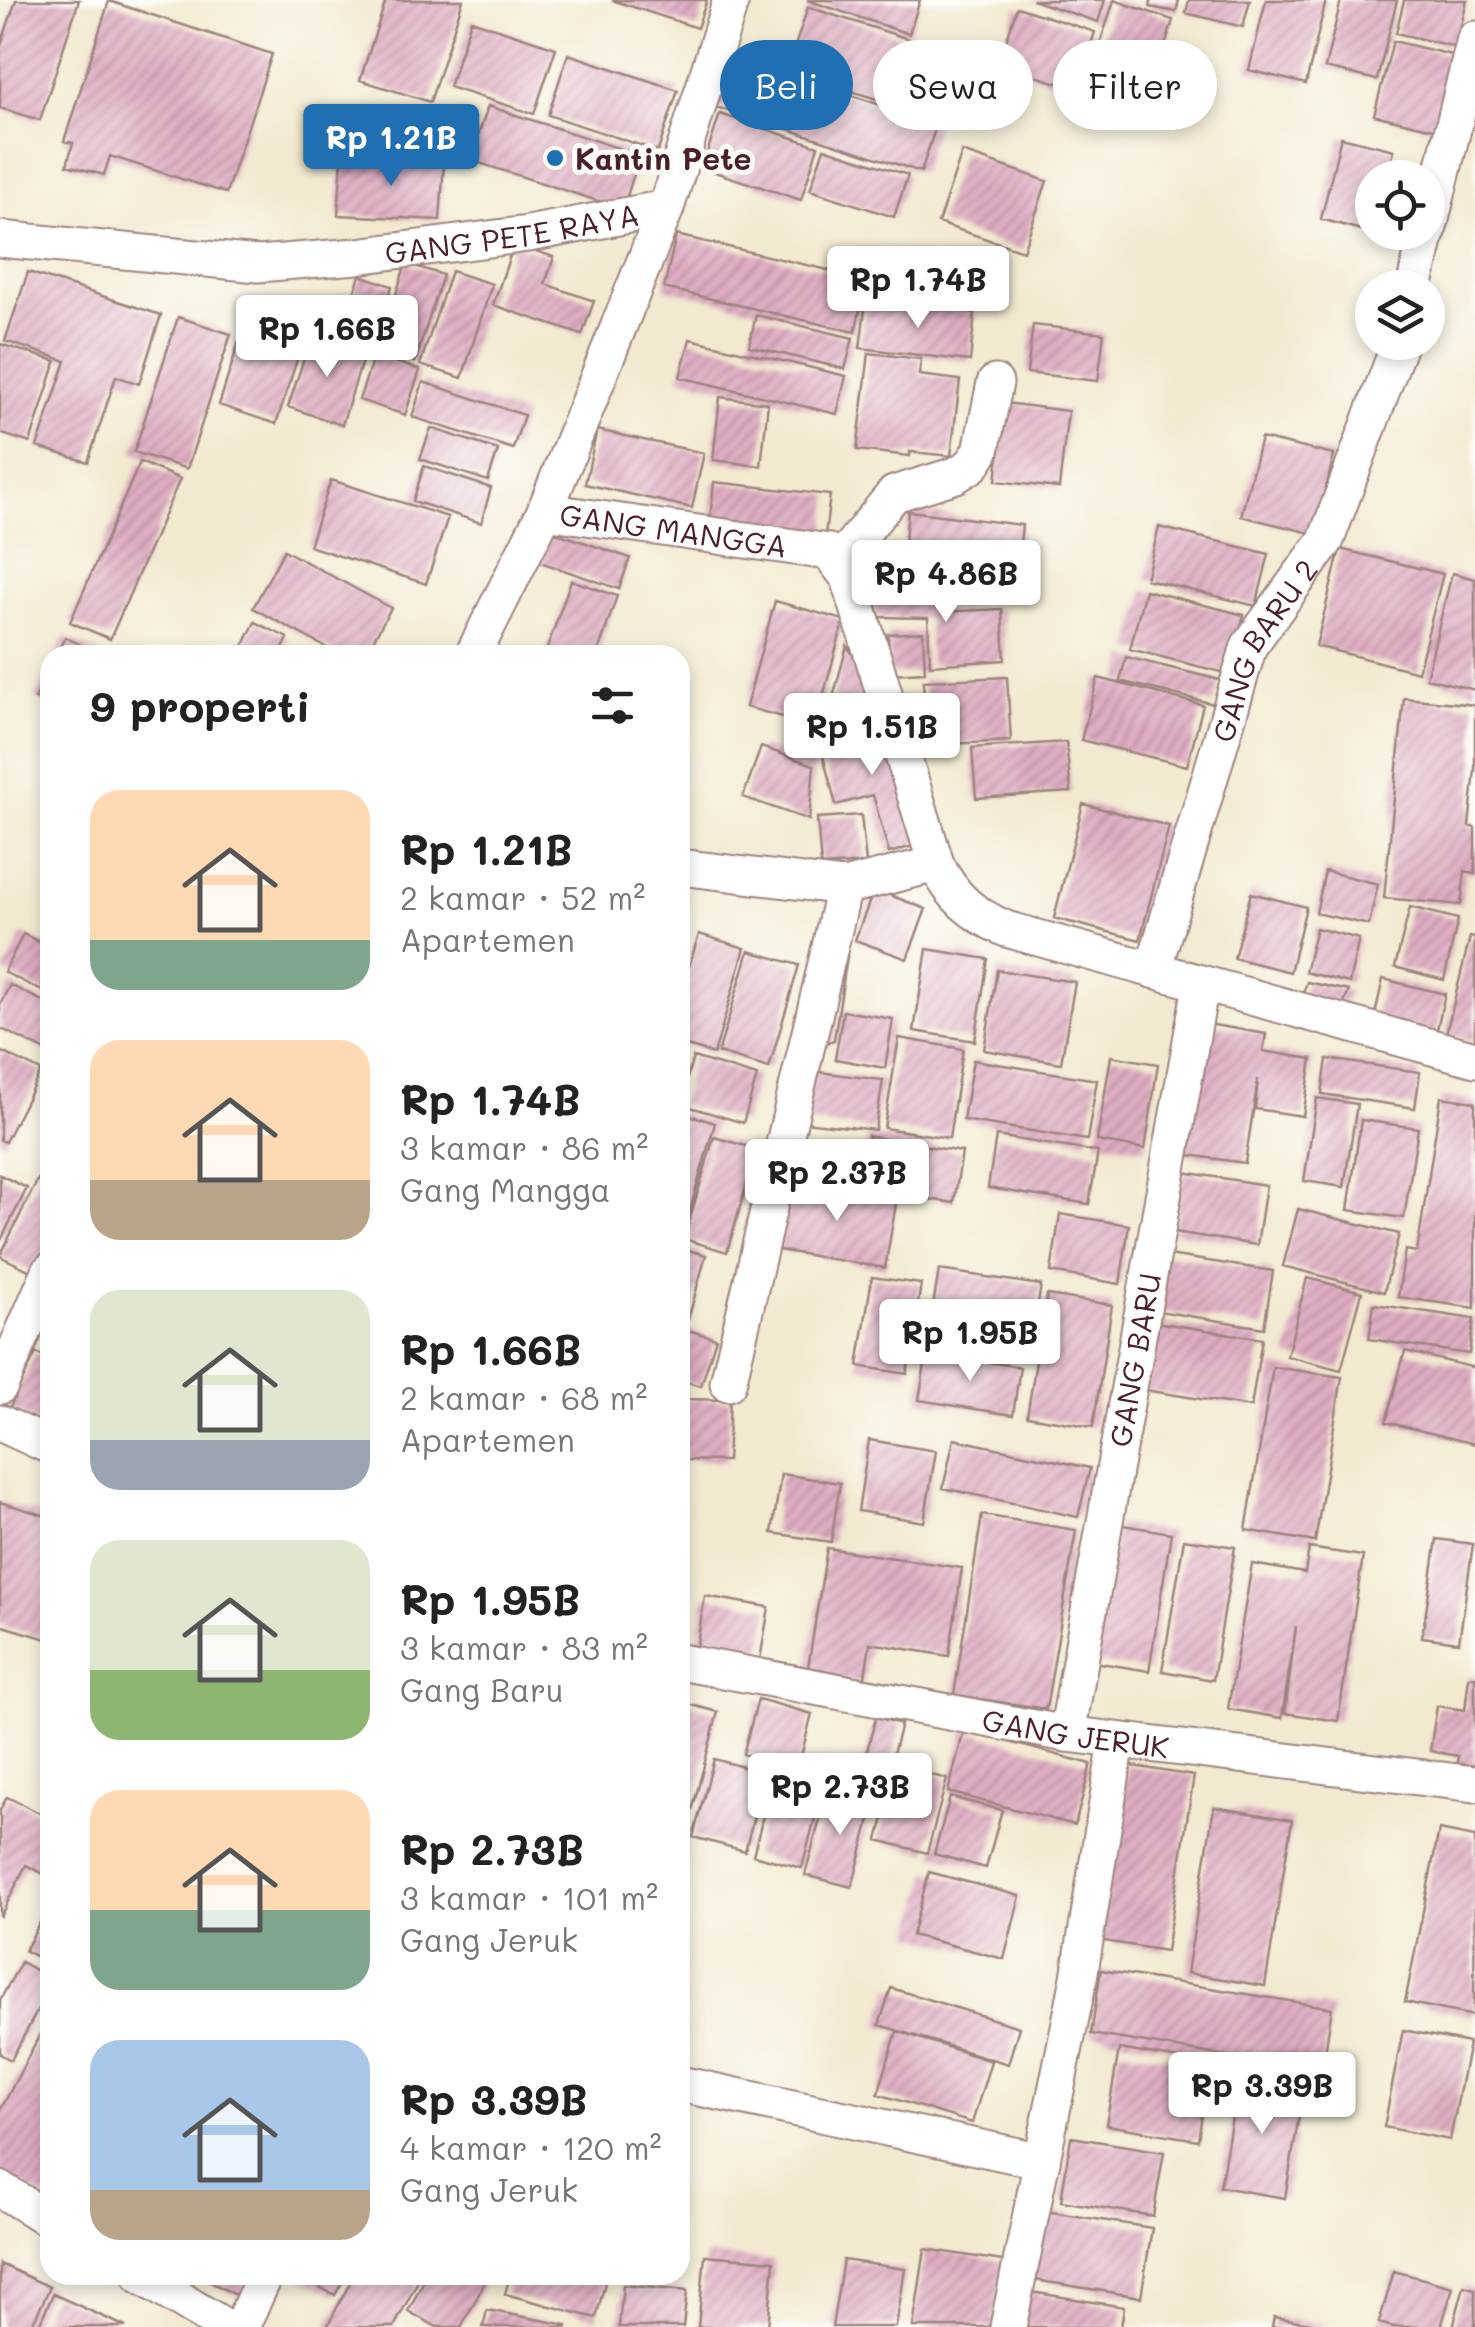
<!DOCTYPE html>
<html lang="id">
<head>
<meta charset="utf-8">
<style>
  :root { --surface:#fff; --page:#f6f6f6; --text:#222; --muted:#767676; --accent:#1f6fb2 }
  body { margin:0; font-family:Mali,sans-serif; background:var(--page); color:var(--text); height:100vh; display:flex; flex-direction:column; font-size:38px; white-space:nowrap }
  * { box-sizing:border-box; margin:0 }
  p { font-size:32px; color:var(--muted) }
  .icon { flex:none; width:55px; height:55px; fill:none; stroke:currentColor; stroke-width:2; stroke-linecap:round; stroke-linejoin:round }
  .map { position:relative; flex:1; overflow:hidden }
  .panel { position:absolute; left:40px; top:645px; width:650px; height:1640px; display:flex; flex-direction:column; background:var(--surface); border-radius:30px; box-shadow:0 5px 15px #0003 }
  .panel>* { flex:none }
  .hud { position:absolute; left:720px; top:40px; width:605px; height:90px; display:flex; gap:20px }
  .buttons { position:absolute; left:1355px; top:160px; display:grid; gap:20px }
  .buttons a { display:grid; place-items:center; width:90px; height:90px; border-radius:50%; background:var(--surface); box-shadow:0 5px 15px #0003; font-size:50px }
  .price { position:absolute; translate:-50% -85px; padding:0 22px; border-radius:10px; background:#fff; color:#222; font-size:32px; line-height:65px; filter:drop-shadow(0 2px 5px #0008) }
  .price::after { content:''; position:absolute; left:50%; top:60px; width:30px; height:22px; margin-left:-15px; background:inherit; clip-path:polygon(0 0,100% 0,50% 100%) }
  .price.selected { background:var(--accent); color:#fff }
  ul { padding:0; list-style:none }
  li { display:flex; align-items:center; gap:30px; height:250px; padding:0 50px }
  li span { display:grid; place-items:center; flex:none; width:280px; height:200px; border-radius:30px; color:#555 }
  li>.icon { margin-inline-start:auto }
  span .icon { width:120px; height:120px; fill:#fffc; stroke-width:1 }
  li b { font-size:42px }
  h2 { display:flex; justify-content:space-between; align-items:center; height:120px; padding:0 50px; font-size:42px }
  .chip { padding:0 35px; border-radius:45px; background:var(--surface); box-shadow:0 5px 15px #0003; font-size:35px; line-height:90px }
  .chip.selected { background:var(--accent); color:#fff }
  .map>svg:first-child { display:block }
  .building { fill:url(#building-hatch) }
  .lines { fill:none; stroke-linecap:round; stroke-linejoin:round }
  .street-casing { stroke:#9e847e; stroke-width:39 }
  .street { stroke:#fff; stroke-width:35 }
  .poi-dot { fill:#1f6fb2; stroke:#fdfcf7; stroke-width:4 }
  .labels { text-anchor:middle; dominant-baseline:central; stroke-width:10; stroke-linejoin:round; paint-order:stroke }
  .poi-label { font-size:30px; font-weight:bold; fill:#4a1f2b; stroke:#fdfcf7; text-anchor:start }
  .street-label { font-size:30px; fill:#4a1f2b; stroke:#fdfcf7 }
</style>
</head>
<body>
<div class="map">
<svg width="1475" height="2327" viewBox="0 0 1475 2327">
  <defs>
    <pattern id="building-hatch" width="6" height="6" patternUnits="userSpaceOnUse" patternTransform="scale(2.5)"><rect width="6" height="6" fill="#e0aec4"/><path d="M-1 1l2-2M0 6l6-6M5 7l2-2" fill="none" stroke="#b88d9f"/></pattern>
  </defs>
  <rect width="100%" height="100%" fill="#fdfcf7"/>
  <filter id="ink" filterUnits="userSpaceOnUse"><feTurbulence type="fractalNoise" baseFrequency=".01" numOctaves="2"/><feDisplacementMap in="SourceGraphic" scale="20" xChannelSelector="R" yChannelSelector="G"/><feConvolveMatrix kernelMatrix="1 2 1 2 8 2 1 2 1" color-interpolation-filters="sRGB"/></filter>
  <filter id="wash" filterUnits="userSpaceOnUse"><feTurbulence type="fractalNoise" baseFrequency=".0048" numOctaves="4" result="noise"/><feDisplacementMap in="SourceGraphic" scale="40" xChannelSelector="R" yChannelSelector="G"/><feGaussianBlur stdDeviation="2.25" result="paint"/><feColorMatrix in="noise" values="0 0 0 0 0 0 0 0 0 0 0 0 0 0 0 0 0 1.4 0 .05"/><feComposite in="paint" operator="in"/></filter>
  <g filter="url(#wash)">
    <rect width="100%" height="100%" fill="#f2e9d0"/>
    <g id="blocks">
      <path class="building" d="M16,0H79L40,120L0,108V48Z
        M386,0H463L430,102L360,80Z
        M612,0H707L697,28Z
        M807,0H920L909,34Z
        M1032,0H1105L1098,22Z
        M1114,0L1173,20L1149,99L1088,81Z
        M1151,0H1179L1176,12L1150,7Z
        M1189,0H1250L1243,27L1186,13Z
        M1266,0H1326L1306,84L1249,70Z
        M1341,0H1397L1377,80L1325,68Z
        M1404,0H1467L1456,47L1396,33Z
        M109,1L272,54L226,193L110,156L104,175L67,165L73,143L64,141Z
        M808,7L934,47L913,111L787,70Z
        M1017,7L1095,32L1076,89L999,64Z
        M471,20L556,48L534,114L449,87Z
        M1393,41L1456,56L1438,130L1374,115Z
        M568,54L678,90L658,151L548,115Z
        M731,62L786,79L771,125L716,107Z
        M791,76L937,123L921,172L775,125Z
        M488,106L640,155L623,209L470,160Z
        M720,114L818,146L801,200L702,168Z
        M1341,137L1394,150L1387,178H1372V233L1321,219Z
        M824,148L908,175L894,217L810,190Z
        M962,152L1047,181L1023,251L938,223Z
        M342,158L444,163L440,220L338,215Z
        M676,235L867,279L855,332L664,288Z
        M514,244L554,257L545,284L594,301L582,335L493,305Z
        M406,263L443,275L415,362L378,350Z
        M451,271L492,284L462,378L420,365Z
        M28,272L161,315L139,384L116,376L88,462L37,447L66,361L5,341Z
        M360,275L392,286L374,343L342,332Z
        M866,301L975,313L970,361L860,348Z
        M248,313L306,332L276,424L219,405Z
        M756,315L853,338L845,369L749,346Z
        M178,317L231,334L187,469L134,452Z
        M1033,325L1104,333L1098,381L1027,373Z
        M312,334L365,352L342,425L288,407Z
        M690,339L846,376L837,414L680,377Z
        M0,344L56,361L30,443L0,433Z
        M869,353L921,359L919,375L960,380L951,456L910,452V456L857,450Z
        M374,355L420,370L405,415L359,400Z
        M423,382L524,415L513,449L412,417Z
        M720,397L768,403L761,466L713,460Z
        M1005,403L1068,411L1059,488L996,481Z
        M431,428L498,450L488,481L420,459Z
        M597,430L704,453L692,508L585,484Z
        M1261,438L1334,455L1315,534L1241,516Z
        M140,462L180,479L110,639L70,622Z
        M424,466L491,488L481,523L413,501Z
        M331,480L448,517L426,584L309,546Z
        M714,482L830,495L824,544L709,531Z
        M908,511L1022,525L1015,591L957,584L960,554L904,549Z
        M1159,527L1269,554L1256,606L1146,579Z
        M551,531L630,558L619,589L540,562Z
        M1340,549L1443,574L1418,672L1316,646Z
        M284,550L391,608L365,655H340L253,608Z
        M905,555L951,559L948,584L902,579Z
        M1452,573L1475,579V690L1426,678Z
        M571,580L617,596L597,655L545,654Z
        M940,585L941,612L1002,609L1005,660L930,665L928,618L877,617L875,586Z
        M1145,590L1244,615L1229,674L1130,649Z
        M775,601L844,620L815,726L746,707Z
        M255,622L288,638L280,655H239Z
        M923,632L925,672L890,674L888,634Z
        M65,637L102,655H56Z
        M847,646L858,662L874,711L831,724L828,716Z
        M1126,657L1220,680L1214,704L1120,681Z
        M50,668V706L35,699Z
        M1007,677L1011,741L927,745L923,681Z
        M1098,678L1203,705L1187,766L1081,740Z
        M1404,698L1475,705V770L1469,826L1475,828V874L1465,871L1461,905L1384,898Z
        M888,719L921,844L889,853L873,795L836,805L818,737Z
        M1066,742L1071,792L976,798L972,748Z
        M761,747L814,765L809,820L743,797Z
        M1083,804L1169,826L1140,940L1054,918Z
        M861,815L866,863L821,866L817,818Z
        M1325,871L1378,884L1369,925L1316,913Z
        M874,889L926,909L907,959L855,940Z
        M1251,893L1306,907L1290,972L1234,958Z
        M1410,907L1458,919L1444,980L1395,967Z
        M1316,928L1359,939L1349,983L1305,972Z
        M23,934L50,947V995L4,972Z
        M699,934L745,948L714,1054L680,1044V996Z
        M1470,937L1475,938V1041L1446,1034Z
        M927,949L988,959L975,1041L914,1031Z
        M749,951L799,965L769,1068L718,1053Z
        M847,957L834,1040L820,1045L833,963Z
        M997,970L1075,982L1061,1063L984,1050Z
        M1383,979L1445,994L1436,1034L1374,1019Z
        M1307,982L1349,991L1342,1008L1301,998Z
        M10,985L50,1005V1053L0,1028V1004Z
        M843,1011L893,1019L885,1068L835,1059Z
        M1202,1023L1266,1034L1263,1051L1312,1059L1303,1116L1255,1109L1258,1079L1245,1163L1181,1154Z
        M899,1038L963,1049L949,1138L884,1128Z
        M0,1051L41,1071L5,1142L0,1140Z
        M1111,1056L1158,1064L1145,1149L1097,1141Z
        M693,1057L757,1076L743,1123L680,1104Z
        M1327,1059L1420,1072L1415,1108L1322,1094Z
        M973,1060L1097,1080L1087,1140L963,1120Z
        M811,1071L883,1080L875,1130L803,1122Z
        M1441,1097L1475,1102V1308L1398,1297L1405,1250L1417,1252Z
        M1317,1098L1357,1104L1344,1187L1304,1181Z
        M680,1112L715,1123L683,1234L680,1233Z
        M1361,1120L1418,1128L1404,1218L1348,1210Z
        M868,1136L962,1152L954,1203L860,1188Z
        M996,1136L1098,1152L1089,1204L988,1188Z
        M714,1137L757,1149L727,1252L684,1239Z
        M1183,1172L1266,1185L1257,1245L1174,1232Z
        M0,1175L27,1188L0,1242Z
        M38,1179L50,1185V1259L41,1276L0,1256Z
        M790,1179L897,1198L885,1268L778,1250Z
        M1298,1209L1399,1234L1384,1292L1283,1266Z
        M1060,1214L1129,1225L1120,1284L1051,1272Z
        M680,1248L706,1255L688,1320L680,1318Z
        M1162,1254L1273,1271L1264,1328L1152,1310Z
        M939,1270L1041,1285L1029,1358L927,1342Z
        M872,1277L921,1284L907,1374L858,1366Z
        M1307,1278L1362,1292L1341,1370L1287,1356Z
        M1047,1295L1112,1305L1093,1427L1027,1416Z
        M1374,1304L1474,1319L1469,1354L1369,1339Z
        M1155,1322L1262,1339L1251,1407L1144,1390Z
        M680,1328L716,1338L701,1386L680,1380Z
        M1405,1351L1475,1368V1444L1386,1422Z
        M927,1352L1020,1367L1013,1415L919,1400Z
        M36,1353L50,1359V1428L9,1409Z
        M1273,1367L1342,1377L1315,1542L1246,1530Z
        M680,1399L730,1400L727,1461L680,1460Z
        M954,1439L1090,1468L1078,1517L943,1488Z
        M869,1440L936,1451L924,1522L858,1511Z
        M781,1474L840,1483L831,1542L772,1533Z
        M0,1502L50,1517V1640L0,1625Z
        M982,1515L1076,1530L1046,1709L954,1695Z
        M1117,1524L1171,1533L1149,1671L1094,1662Z
        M1184,1539L1235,1547L1213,1680L1162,1671Z
        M1437,1539L1473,1544L1459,1642L1422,1637Z
        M827,1548L962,1568L949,1656L870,1643L864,1683L807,1674Z
        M1309,1548L1363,1556L1338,1721L1285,1713L1296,1626L1282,1718L1228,1709L1252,1564L1305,1573Z
        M705,1596L769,1607L759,1666L695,1656Z
        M1469,1677H1475V1767L1457,1764L1458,1756L1430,1751L1437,1706L1465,1710Z
        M758,1699L812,1714L798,1768L743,1754Z
        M684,1703L718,1712L686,1834L680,1832V1718Z
        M876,1717L901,1724L882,1795L857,1788Z
        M964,1730L1091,1764L1075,1825L948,1792Z
        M714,1759L765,1773L745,1851L693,1837Z
        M1127,1765L1194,1776L1166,1951L1098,1940Z
        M898,1766L947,1779L927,1853L878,1840Z
        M774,1774L823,1787L802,1868L753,1855Z
        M828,1790L875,1801L852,1887L805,1875Z
        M7,1797L50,1818V1877L26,1865L0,1917V1810Z
        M950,1797L1002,1810L986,1868L934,1854Z
        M1214,1807L1292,1820L1265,1986L1187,1973Z
        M1439,1830L1475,1837L1474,2016L1405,2002Z
        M929,1872L1020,1896L1004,1959L912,1935Z
        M50,1903V1963L25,1951Z
        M21,1962L50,1978V1987L11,2060L0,2054V2000Z
        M1101,1970L1332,2008L1322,2072L1091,2034Z
        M891,1988L1019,2027L1008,2064L879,2025Z
        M50,2015V2200L0,2174V2111Z
        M1403,2030L1469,2043L1450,2140L1384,2127Z
        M897,2031L991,2061L972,2123L878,2094Z
        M1119,2049L1210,2064L1198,2140L1106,2125Z
        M1239,2076L1304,2086L1285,2198L1220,2187Z
        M1071,2137L1164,2152L1153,2216L1061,2201Z
        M1039,2210L1152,2228L1141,2297L1028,2279Z
        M925,2249L1003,2261L993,2327H913Z
        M705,2255L774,2261L768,2327H698Z
        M843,2260L905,2269L896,2327H832Z
        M0,2264L50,2287L31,2327H0Z
        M1394,2271L1453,2287L1441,2327H1393L1379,2323Z
        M196,2275H251L240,2297Z
        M296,2275H346L335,2295Z
        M354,2275H421L394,2327H327Z
        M427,2275H489L461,2327H437L408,2311Z
        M510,2275H607L596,2318L505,2294Z
        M623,2285L687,2291L683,2327H619Z
        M1464,2286L1475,2289V2327H1453Z
        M1025,2291L1124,2307L1121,2327H1019Z
        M53,2294L126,2327H38Z
        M487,2310L567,2325V2327H483Z
        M1274,2317L1323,2325L1322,2327H1272Z"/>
    </g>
  </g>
  <g filter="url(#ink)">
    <use href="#blocks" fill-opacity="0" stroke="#9e847e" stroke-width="2.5"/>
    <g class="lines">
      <defs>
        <g id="street">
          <path d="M1428,231L1475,39"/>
          <path id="s1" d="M0,239L258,264L357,256L528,234L666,208"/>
          <path d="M1414,288L1427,232"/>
          <path id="s2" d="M545,511L829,552L849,578L936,864C953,898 972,914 1006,929L1475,1059"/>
          <path d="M839,561L894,494L956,475L972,465L981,451L995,383"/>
          <path d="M473,655L545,511L666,208L731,0"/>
          <path d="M680,867L844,887L936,864"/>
          <path id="s3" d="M1153,970L1249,646L1326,540L1400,342"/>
          <path d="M728,1383L844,887"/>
          <path d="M0,1386L50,1271"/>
          <path d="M0,1423L50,1446"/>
          <path id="s4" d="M680,1662L1067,1734L1475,1784"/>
          <path id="s5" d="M1067,1734L1201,985"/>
          <path d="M680,2084L1042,2161"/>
          <path d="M0,2189L50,2220"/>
          <path d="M140,2275L225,2327"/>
          <path d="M241,2327L265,2275"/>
          <path d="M1008,2327L1079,1978L1117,1741"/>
        </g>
      </defs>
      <use href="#street" class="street-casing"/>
      <use href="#street" class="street"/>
    </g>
  </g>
  <circle class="poi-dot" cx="555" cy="158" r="10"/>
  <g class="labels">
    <g class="poi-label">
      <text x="575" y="158">Kantin Pete</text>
    </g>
    <g class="street-label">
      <text stroke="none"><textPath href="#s1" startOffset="515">GANG PETE RAYA</textPath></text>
      <text stroke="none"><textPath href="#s2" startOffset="130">GANG MANGGA</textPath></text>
      <text stroke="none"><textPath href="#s3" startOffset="340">GANG BARU 2</textPath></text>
      <text stroke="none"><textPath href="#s5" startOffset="380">GANG BARU</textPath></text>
      <text stroke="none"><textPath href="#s4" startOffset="402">GANG JERUK</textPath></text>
    </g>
  </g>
</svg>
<div class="buttons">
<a><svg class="icon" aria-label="locate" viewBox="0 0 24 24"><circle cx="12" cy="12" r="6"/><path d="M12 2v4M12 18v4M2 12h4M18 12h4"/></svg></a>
<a><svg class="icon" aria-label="layers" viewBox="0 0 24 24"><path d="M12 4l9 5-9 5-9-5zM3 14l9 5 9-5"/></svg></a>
</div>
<b class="price selected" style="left:391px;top:189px">Rp 1.21B</b>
<b class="price" style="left:918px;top:331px">Rp 1.74B</b>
<b class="price" style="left:327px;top:380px">Rp 1.66B</b>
<b class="price" style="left:946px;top:625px">Rp 4.86B</b>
<b class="price" style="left:872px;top:778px">Rp 1.51B</b>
<b class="price" style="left:837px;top:1224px">Rp 2.37B</b>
<b class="price" style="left:970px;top:1384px">Rp 1.95B</b>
<b class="price" style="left:840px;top:1838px">Rp 2.73B</b>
<b class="price" style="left:1262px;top:2137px">Rp 3.39B</b>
<div class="hud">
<a class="chip selected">Beli</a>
<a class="chip">Sewa</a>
<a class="chip">Filter</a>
</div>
<section class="panel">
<h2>9 properti<svg class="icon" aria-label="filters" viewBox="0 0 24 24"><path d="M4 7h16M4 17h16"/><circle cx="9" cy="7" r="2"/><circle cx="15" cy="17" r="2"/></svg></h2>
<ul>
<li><span style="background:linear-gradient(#ffd9b3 75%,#7fa58c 0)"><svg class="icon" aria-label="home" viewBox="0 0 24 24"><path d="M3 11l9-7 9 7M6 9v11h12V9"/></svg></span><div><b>Rp 1.21B</b><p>2 kamar · 52 m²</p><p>Apartemen</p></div></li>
<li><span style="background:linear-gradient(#ffd9b3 70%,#b9a48a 0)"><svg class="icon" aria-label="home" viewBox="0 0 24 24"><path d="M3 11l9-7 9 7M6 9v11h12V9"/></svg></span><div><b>Rp 1.74B</b><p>3 kamar · 86 m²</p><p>Gang Mangga</p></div></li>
<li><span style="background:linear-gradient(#dfe7d0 75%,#9aa5b1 0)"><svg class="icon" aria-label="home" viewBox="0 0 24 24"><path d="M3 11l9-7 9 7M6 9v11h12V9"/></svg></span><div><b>Rp 1.66B</b><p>2 kamar · 68 m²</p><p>Apartemen</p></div></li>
<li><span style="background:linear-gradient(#dfe7d0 65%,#8fb573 0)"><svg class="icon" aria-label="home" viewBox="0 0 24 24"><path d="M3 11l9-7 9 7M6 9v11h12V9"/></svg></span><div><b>Rp 1.95B</b><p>3 kamar · 83 m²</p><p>Gang Baru</p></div></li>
<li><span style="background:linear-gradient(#ffd9b3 60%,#7fa58c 0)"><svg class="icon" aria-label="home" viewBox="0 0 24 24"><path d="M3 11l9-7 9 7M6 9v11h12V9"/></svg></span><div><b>Rp 2.73B</b><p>3 kamar · 101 m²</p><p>Gang Jeruk</p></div></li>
<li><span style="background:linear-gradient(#a9c7e8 75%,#b9a48a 0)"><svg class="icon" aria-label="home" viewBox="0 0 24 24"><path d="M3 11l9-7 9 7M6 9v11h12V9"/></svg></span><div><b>Rp 3.39B</b><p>4 kamar · 120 m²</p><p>Gang Jeruk</p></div></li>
</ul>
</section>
</div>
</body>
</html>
